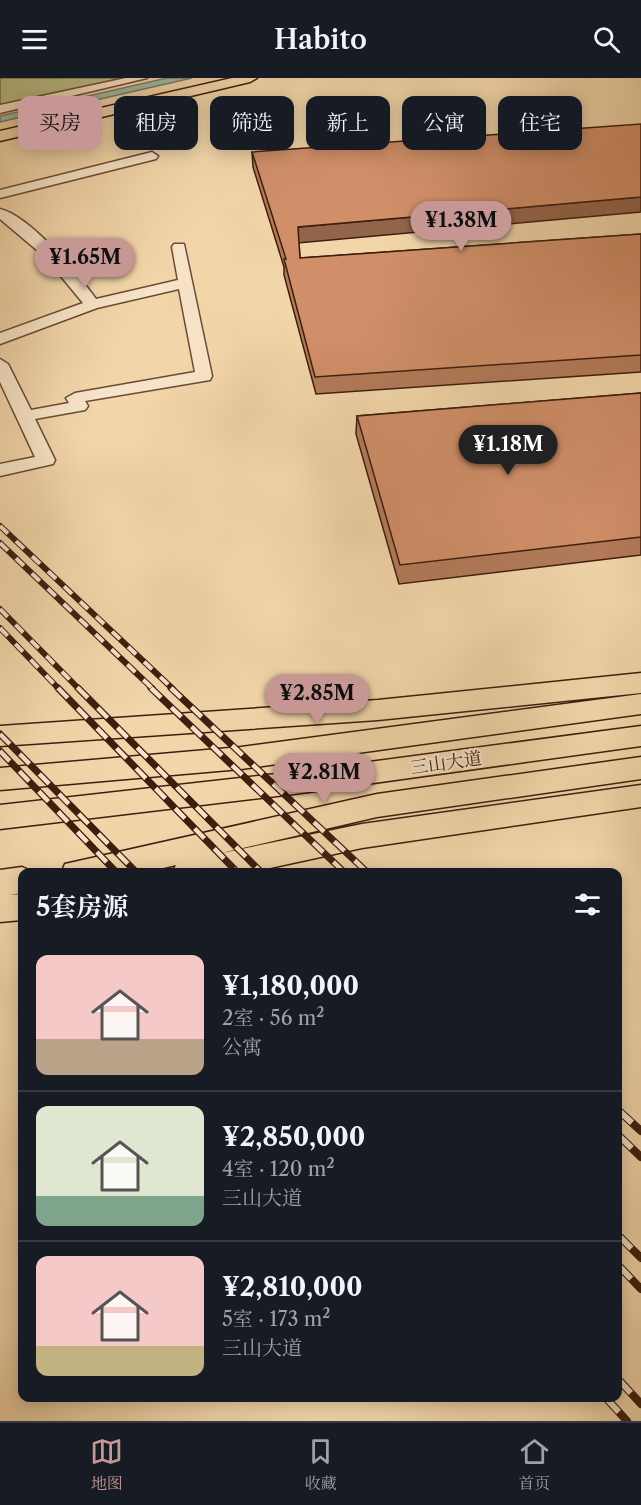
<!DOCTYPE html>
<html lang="zh">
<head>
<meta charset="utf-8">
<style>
  :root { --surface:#171b24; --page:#20242c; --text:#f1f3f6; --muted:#9ea1a6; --line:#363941; --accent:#c59692 }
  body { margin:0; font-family:"Libre Caslon Text","Noto Serif SC",serif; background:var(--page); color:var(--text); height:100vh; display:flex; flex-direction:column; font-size:22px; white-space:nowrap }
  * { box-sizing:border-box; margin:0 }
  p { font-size:20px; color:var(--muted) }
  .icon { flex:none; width:33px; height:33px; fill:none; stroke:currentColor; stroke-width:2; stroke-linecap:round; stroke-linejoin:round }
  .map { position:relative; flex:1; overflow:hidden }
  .drawer { position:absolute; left:18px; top:790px; width:604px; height:534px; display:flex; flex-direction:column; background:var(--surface); border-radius:12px; box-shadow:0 3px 15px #0003 }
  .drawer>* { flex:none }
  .top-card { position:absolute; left:18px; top:18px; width:606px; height:54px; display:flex; gap:12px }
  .price { position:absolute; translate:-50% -51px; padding:0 14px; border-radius:21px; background:var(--accent); color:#111; font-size:20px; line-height:39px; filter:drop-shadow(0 2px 3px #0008) }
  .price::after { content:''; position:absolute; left:50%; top:36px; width:18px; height:14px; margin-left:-9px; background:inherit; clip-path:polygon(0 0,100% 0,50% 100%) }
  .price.on { background:#222; color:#fff }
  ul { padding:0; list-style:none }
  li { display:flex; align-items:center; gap:18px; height:150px; padding:0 18px }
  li+li { border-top:2px solid var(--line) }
  li span { display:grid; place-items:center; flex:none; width:168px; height:120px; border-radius:12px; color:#555 }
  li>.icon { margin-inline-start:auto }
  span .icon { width:72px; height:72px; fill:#fffc; stroke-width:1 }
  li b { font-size:26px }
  h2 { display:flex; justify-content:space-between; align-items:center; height:72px; padding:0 18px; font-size:26px }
  .chip { padding:0 21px; border-radius:12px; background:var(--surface); box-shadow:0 3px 15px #0003; font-size:21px; line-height:54px }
  .chip.on { background:var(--accent); color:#111 }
  header { display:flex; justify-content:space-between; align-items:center; height:78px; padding:0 18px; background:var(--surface); font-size:27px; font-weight:600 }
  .tab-bar { display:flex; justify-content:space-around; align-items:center; height:84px; border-top:2px solid var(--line); background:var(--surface); font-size:16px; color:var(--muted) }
  .tab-bar a { display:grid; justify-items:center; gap:3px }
  .tab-bar .on { color:var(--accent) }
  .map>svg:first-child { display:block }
  .green { fill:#babe88; stroke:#7c6e4b; stroke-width:1.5 }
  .water { fill:#9cb9a5; stroke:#767b69; stroke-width:1.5 }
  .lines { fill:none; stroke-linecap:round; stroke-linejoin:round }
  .minor-casing { stroke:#6b4b35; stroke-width:3 }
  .major-casing { stroke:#3e1d0e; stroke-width:3 }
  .minor { fill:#f7e4c8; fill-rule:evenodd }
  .major { fill:#f2d6aa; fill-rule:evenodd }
  .rail-far2-casing { stroke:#3e1d0e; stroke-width:6 }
  .rail-far1-casing { stroke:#3e1d0e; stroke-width:7 }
  .rail-casing { stroke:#3e1d0e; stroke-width:8 }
  .rail-far2 { stroke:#f7e4c8; stroke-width:4; stroke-dasharray:11; stroke-linecap:butt }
  .rail-far1 { stroke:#f7e4c8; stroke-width:4.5; stroke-dasharray:14; stroke-linecap:butt }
  .rail { stroke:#f7e4c8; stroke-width:6; stroke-dasharray:19; stroke-linecap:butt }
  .wall { fill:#b37b5a; stroke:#3e1d0e; stroke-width:1.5 }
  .shaded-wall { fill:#92644a; stroke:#3e1d0e; stroke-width:1.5 }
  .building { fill:#d08f69; stroke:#3e1d0e; stroke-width:1.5 }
  .labels { text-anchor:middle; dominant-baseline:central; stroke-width:4.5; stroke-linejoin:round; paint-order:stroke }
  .street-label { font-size:18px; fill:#3e1d0e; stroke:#f7e4c8 }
</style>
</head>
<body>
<header><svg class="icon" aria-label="menu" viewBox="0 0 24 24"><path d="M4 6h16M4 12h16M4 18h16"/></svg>Habito<svg class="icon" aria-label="search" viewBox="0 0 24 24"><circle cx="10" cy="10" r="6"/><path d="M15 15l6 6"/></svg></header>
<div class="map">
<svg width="641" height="1343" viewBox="0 0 641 1343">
  <rect width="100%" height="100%" fill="#f2d6aa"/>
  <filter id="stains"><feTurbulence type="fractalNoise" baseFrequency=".00333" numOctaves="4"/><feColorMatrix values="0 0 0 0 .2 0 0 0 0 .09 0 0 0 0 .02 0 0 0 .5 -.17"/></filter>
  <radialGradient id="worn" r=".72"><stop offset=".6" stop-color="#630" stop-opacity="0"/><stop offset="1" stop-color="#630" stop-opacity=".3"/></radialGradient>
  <path class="green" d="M0,0H123L0,28Z"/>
  <path class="water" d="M167,0H192L0,44V38Z"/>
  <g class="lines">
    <defs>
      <path id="minor" d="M126,0H147L0,35V27Z
        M152,74L158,78L156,81L0,120V112Z
        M0,131C30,138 78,196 96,221L178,202L172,169L174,166H184L212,298L210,302L85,323L88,328L85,332L35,341L55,382L53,386L0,398V386L35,379L0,304V281L8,286L31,332L69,325L66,320L75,315L195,294L179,211L97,230L0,266V255L83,225L45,179L0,141Z"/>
      <path id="major" d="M232,0H257L250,4L0,63V53Z
        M641,595V615L378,642L0,668V648L378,622Z
        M641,616V636L241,691L0,712V690L241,669Z
        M641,648V668L294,716L0,751V727L294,694Z
        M641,679V701L377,739L217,776L362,746L641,707V729L362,770L247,795H172L176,787L142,795H61L65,786L377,716Z
        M22,789L35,795H22V815L10,817L22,816V842L0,844V792Z"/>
    </defs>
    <use href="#minor" class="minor-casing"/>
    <use href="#major" class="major-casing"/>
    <use href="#minor" class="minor"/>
    <use href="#major" class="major"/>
    <defs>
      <path id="rail-far2" d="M0,448L173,611
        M0,465L153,611
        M0,531L79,611
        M0,550L59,611"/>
      <path id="rail-far1" d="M58,610L238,795
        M78,610L262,795
        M151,610L345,795
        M171,610L368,795
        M0,656L137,795
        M0,673L117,795"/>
      <path id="rail" d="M618,1032L641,1053
        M618,1057L641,1079
        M618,1157L641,1180
        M618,1187L641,1211
        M618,1301L641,1326
        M606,1320L627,1343"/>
    </defs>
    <use href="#rail-far2" class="rail-far2-casing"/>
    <use href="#rail-far1" class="rail-far1-casing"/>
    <use href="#rail" class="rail-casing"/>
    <use href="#rail-far2" class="rail-far2"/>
    <use href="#rail-far1" class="rail-far1"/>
    <use href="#rail" class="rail"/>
  </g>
  <path class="wall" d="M252,74L299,165L300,180L641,156V294L316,316L284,197V189L253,89Z
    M641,315V477L399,506L356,356L357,338Z"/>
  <path class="shaded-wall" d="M641,119V134L298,165V149Z"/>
  <path class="building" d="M641,46V119L298,149L300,180L641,156V277L315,299L284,181H286L252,74Z
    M641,315V459L400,487L357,338Z"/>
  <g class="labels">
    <g class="street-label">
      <text transform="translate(446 685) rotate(-8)">三山大道</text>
    </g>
  </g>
  <rect width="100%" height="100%" filter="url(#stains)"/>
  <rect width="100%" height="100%" fill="url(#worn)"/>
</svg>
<b class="price" style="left:461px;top:174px">¥1.38M</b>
<b class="price" style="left:85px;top:211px">¥1.65M</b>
<b class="price on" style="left:508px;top:398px">¥1.18M</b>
<b class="price" style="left:317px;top:647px">¥2.85M</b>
<b class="price" style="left:324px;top:726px">¥2.81M</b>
<div class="top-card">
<a class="chip on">买房</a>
<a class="chip">租房</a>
<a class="chip">筛选</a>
<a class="chip">新上</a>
<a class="chip">公寓</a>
<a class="chip">住宅</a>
</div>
<section class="drawer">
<h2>5套房源<svg class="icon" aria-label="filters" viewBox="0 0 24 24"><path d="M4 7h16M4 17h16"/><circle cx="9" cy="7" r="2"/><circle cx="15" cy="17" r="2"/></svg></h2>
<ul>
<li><span style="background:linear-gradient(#f6c9c9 70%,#b9a48a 0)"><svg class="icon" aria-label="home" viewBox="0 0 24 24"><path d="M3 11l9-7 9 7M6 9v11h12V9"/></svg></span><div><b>¥1,180,000</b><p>2室 · 56 m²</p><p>公寓</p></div></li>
<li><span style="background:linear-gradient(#dfe7d0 75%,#7fa58c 0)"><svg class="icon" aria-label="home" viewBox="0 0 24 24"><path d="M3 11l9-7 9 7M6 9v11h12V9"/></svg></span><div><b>¥2,850,000</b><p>4室 · 120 m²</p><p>三山大道</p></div></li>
<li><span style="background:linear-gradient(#f6c9c9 75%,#c2b280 0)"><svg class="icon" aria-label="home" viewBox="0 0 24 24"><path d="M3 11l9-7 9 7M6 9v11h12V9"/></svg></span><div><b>¥2,810,000</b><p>5室 · 173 m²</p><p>三山大道</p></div></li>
</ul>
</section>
</div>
<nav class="tab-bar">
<a class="on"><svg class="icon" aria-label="map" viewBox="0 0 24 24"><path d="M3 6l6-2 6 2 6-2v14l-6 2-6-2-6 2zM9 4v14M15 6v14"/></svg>地图</a>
<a><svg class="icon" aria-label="saved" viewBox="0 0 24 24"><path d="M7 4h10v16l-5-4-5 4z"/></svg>收藏</a>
<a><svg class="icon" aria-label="home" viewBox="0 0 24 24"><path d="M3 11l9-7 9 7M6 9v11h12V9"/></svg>首页</a>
</nav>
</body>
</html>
